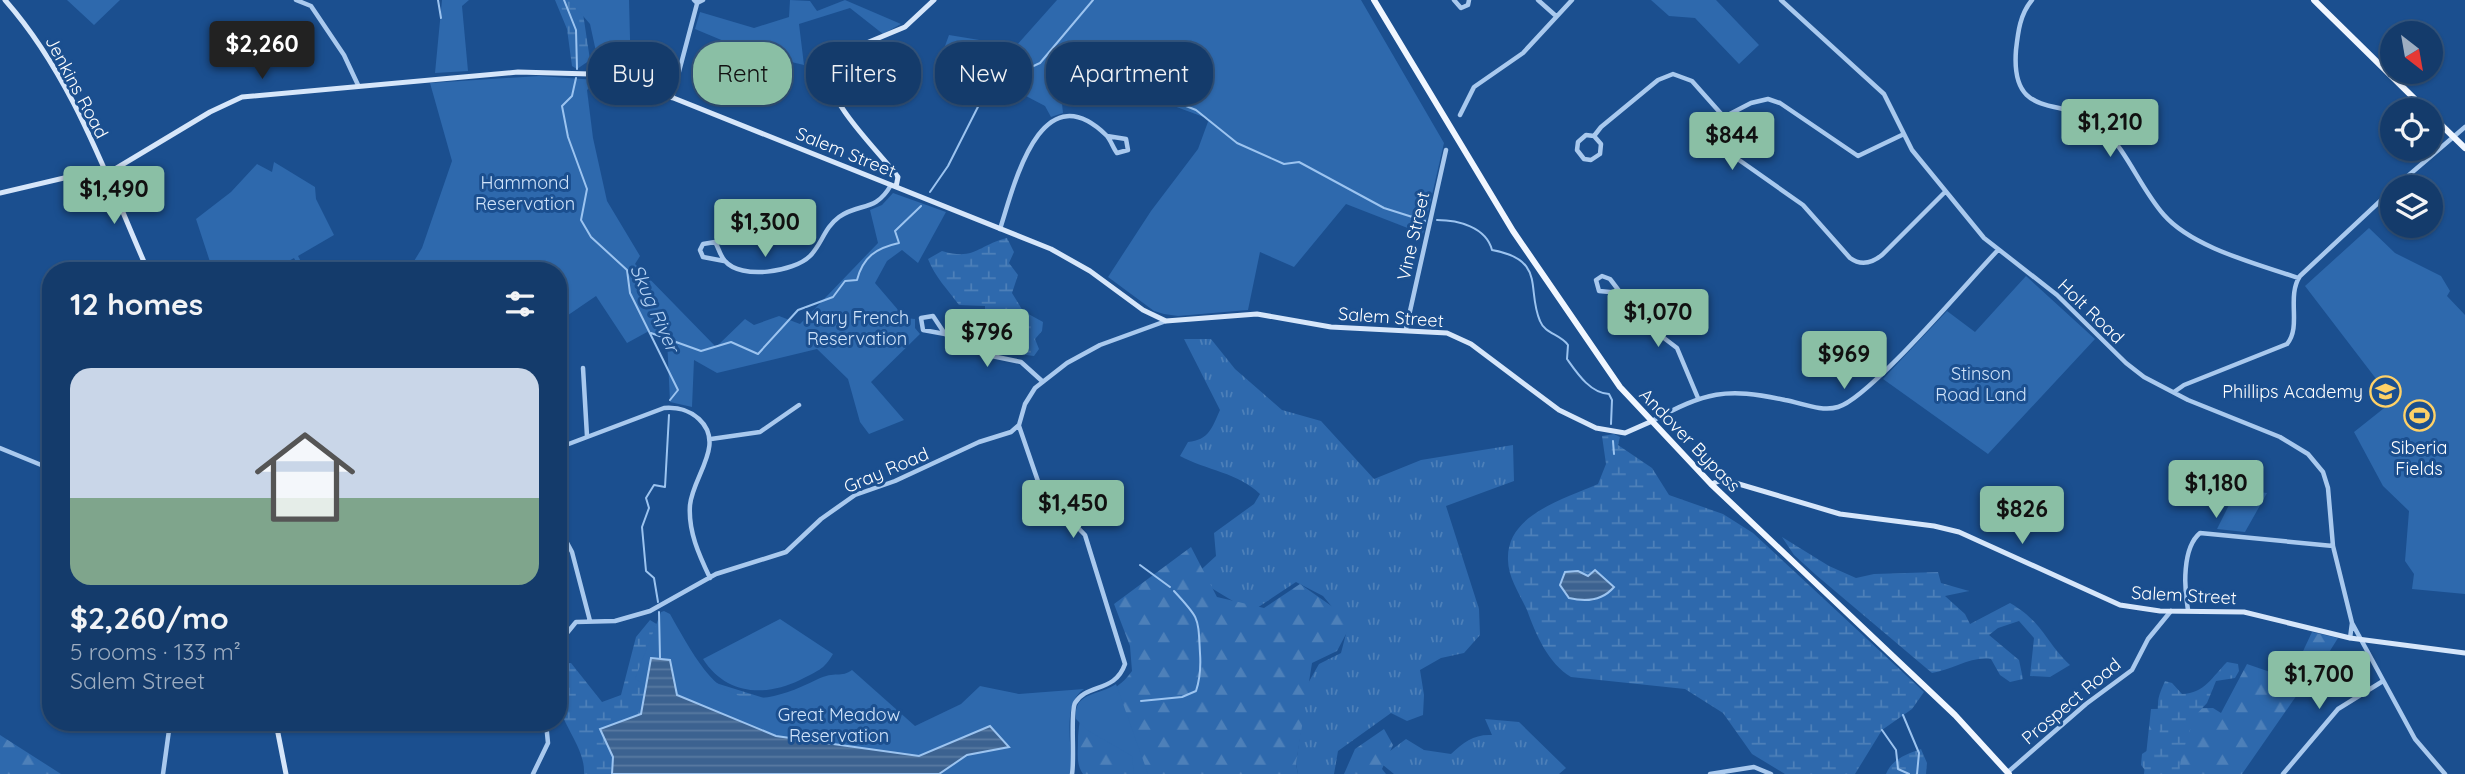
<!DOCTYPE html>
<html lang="en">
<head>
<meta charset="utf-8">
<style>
  :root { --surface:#143b6b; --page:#1d4271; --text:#f1f3f6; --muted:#9dadc1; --line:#33557e; --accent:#8abfa5 }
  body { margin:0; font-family:Quicksand,sans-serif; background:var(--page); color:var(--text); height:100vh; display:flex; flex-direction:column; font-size:26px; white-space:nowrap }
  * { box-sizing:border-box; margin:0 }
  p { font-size:23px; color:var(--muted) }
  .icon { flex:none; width:38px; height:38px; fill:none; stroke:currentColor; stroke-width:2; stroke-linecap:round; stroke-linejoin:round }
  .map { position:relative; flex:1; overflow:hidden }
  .side { position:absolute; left:42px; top:262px; width:525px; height:469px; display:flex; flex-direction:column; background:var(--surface); border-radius:28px; box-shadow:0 2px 5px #0004,0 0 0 2px var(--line) }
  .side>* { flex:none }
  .banner { position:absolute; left:588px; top:42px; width:665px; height:63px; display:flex; gap:14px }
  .needle { width:46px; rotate:149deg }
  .controls { position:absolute; left:2380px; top:21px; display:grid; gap:14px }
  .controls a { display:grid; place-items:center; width:63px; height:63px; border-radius:50%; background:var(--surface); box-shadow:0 2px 5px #0004,0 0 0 2px var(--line); font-size:35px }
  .price { position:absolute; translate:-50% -60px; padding:0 16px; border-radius:7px; background:var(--accent); color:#111; font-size:23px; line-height:46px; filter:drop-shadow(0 2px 4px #0008) }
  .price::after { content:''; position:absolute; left:50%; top:42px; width:21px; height:16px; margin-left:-10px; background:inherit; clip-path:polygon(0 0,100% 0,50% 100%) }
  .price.on { background:#222; color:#fff }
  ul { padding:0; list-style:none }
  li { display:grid; align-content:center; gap:14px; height:371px; padding:0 28px }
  li span { display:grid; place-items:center; height:217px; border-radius:21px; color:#555 }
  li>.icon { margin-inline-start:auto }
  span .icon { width:126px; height:126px; fill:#fffc; stroke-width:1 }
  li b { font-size:30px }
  h2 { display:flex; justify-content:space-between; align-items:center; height:84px; padding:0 28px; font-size:30px }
  .tag { padding:0 24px; border-radius:28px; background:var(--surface); box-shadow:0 2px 5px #0004,0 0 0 2px var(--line); font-size:24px; line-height:63px }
  .tag.on { background:var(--accent); color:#111 }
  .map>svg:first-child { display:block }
  .grass { fill:url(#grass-tufts) }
  .forest { fill:url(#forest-firs) }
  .wetland { fill:url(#wetland-marsh); fill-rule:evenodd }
  .park { fill:#2e69ad }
  .water { fill:url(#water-rules); stroke:#9cc4f0; stroke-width:2 }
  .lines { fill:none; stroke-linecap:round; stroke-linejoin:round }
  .stream { stroke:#9cc4f0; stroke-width:2 }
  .street { stroke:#a9c9ee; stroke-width:4.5 }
  .secondary { stroke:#d6e6fa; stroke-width:5 }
  .primary { stroke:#f0f6ff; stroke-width:6 }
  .labels { text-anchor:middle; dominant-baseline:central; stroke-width:6; stroke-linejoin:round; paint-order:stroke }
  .street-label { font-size:18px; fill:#fff; stroke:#1b4f8f }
  .park-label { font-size:18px; fill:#cfe3fa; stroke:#1b4f8f }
  .poi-label { font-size:18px; fill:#fff; stroke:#1b4f8f; text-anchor:end }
  .water-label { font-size:19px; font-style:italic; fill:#b5d3f5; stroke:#1b4f8f }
</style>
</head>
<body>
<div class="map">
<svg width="2465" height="774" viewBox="0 0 2465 774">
  <defs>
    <pattern id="grass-tufts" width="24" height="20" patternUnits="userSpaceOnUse" patternTransform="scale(1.75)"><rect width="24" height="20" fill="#2e69ad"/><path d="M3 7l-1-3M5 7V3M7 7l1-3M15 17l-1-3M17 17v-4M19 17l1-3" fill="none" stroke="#4d80b9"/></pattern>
    <pattern id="forest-firs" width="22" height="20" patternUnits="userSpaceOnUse" patternTransform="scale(1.75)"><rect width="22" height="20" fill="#2e69ad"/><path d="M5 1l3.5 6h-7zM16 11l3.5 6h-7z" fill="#4d80b9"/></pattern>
    <pattern id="wetland-marsh" width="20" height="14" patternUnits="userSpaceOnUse" patternTransform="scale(1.75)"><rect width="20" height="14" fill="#2e69ad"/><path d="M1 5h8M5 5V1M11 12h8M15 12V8" fill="none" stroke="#4d80b9"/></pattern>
    <pattern id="water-rules" width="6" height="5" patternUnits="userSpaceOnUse" patternTransform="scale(1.75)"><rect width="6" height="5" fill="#3c6290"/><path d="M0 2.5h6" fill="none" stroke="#597aa1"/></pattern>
  </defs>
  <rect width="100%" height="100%" fill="#1b4f8f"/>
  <path class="grass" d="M1184,339H1211L1235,369L1282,410L1321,421L1374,479L1421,460L1513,445L1514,481L1446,506L1479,609L1480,635L1464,653L1441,658L1420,670L1424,695L1423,715L1407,721L1391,713L1338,751L1334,774H1298L1296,764L1307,685L1319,664L1341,653L1348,626L1323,596L1296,582L1251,612L1193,577L1216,556L1214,533L1254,504L1260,494C1239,473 1206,470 1180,456L1188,442C1209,440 1212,428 1220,410Z
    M1485,719L1519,722L1566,768L1559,774H1394L1383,765L1382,757L1406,739L1424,750L1451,754C1464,742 1474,734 1492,735Z"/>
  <path class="forest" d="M1191,547L1217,597L1264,608L1300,584L1353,621L1337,651L1312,663L1296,764L1298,774H1083C1076,764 1078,755 1078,742C1081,675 1103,711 1132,671L1130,646L1114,604Z
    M2312,632L2338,638L2308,686L2299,692L2242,774H2144L2151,709L2213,708L2221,713L2247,664L2290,679Z
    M1384,729L1393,745L1382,769L1386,774H1344L1355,749Z
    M0,735L61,774H0Z"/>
  <path class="wetland" d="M555,0H581L590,60L577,69L572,66L567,29Z
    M1007,238L1014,252L1009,263L1018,275L1012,293L1023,311L1043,322L1042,331L1035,339L1039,349L1034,356L1019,354L1004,335L985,320V306L959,305C948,290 935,277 928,259L942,251C975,261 978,245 1007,238Z
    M1614,434L1620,437L1618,445L1652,468L1669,495L1723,514L1753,533L1924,692L1912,709L1882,730L1855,774H1785L1752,754L1723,713L1685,689L1571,677C1548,663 1536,635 1527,610C1520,595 1508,577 1508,560C1506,514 1565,499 1598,484L1606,464L1602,436ZM1578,571L1588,576L1599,573L1614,587L1593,601L1569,598L1560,585L1565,572Z
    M1782,537L1829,566L1856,578L1874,574L1938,572L1941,583L1969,591L1945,596L1965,614L1970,624L2010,603C2044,623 2044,640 2070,665L2050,677L2030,676L2034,638L2019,621L1998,628L1989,635L2019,660L2023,679L2010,682L2000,675L1991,659C1971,656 1952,670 1932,673L1816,575L1794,555Z
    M650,620L668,631L692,672L719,684L783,704L1050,774H584C586,738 543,714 560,663H571L602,702L621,695L636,637Z
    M2227,662L2238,664L2239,671L2235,678L2216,681L2207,703L2194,717L2181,758L2179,774H2148L2141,765L2142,754C2170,737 2156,730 2158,704C2158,696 2162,688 2165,681L2172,683L2182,694C2205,693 2212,677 2227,662Z
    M1921,749L1927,763L1926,774H1886C1892,759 1907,754 1921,749Z"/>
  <path class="park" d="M67,0H120L94,25Z
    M442,0H469L462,6L468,71L435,73Z
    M569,0H629L631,77L609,72L605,67L600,70L590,24Z
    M790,0L810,1L817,11L845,0L901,24L883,34L850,8L799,24L804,65L750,52L695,29L700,12L754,28L789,17Z
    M1057,0H1361L1444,143L1423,234L1346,204L1294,267L1260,252L1248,310L1178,316L1164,314L1154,311L1108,277L1151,211L1198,149L1209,119L1155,99L1114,64L1111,69L1067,79L1060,85L1063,113L1051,117L1045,106L1005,85L984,106L969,96L941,57L949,35L1016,46Z
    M1651,0H1716L1759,45L1739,64L1695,18L1669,16Z
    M539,76L597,80L587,90L593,138L607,201L640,256L635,264L716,347L745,319L754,325L779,316L800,324L878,243L870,210L882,205L893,193L946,212L918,263L902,250L887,261L875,283L905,318L915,319V328L920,334L871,382L904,420L869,434L860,422L848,379L817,349L717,373L694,360L692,407L670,402L667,339L649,331L627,343L596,296L558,322V271H408L422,248L452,161L430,83Z
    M274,162L315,187L316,199L334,235L298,256L306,271H301L294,258L271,271H213L196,219L231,192L257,164L272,172Z
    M2369,228L2395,253L2441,276L2450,291L2447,296L2465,315V594L2412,589L2414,574L2405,561L2409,511L2383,486L2354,432L2393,401L2305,286Z
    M2026,276L2095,339L1988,454L1883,379L1947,311L1975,332Z
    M2237,489L2267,493L2245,532L2217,529Z
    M664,611L670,614C711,687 731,723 818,679C834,671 842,678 852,670L915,726L961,704L980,686L1019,694L1084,689C1060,705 1074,748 1070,774H721L707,721L635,679L661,612Z
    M780,619L833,654C824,670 817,671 800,680C765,697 726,695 703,659Z
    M1116,684L1148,774H1134L1132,756L1087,730L1076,719C1073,692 1098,696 1116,684Z"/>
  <path class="water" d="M1595,570L1614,587C1602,601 1585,602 1569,598L1560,585L1565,572L1578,571L1588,576Z
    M651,658L670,660L677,695L776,736L919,756L990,726L1009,747L967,755L939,774H612L613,757L600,729L641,714Z"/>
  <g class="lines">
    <path class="stream" d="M438,0L441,18
      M564,0L576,30L577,69
      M1052,50L1101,53L1131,67L1166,98L1196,110L1237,143L1284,164L1299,162L1384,208L1425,221
      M576,78L572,96L562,106L568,137L587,189L581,220L591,237L627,270L630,293L678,390L670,400
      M930,192L948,166L988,87L1040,63L1093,0
      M1437,220C1458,220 1486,227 1492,250C1547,260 1526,289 1540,321C1545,334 1560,334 1568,345L1567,359C1577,373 1590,393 1609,394L1612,400L1611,424
      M651,333L701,351L731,342L758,354L798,310L833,297L845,281L857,280C863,257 876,248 899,243L895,231L921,206
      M1613,441L1614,454
      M1140,565L1170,587
      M658,602L654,578L646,571L642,527L649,508L646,498L654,485L665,487L669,415
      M659,612L660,658
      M1141,701L1182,697L1196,691C1200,679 1201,667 1200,653C1198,617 1200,619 1174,591
      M1903,715L1919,753L1917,774
      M1882,730L1896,750L1898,769L1909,774"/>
    <path class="street" d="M296,0L311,6L344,55L358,85
      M694,0L697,3L703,0
      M1454,0L1461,8L1468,5L1469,0
      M1538,0L1556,16
      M1781,0L1884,94L1912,150L1984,238L2057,295L2126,363L2144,377L2188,400L2280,437L2308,454L2323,472L2328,488L2333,546L2352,623L2350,638
      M2032,0C2020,14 2018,32 2016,50C2010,126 2068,93 2103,128C2128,153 2141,189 2164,215C2193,248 2258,264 2298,278
      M672,98L698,0
      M1460,115L1474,87L1523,53L1572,0
      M1904,134L1858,156L1780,103L1768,99L1751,103L1724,117L1717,128L1716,139L1722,148L1803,205L1850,258C1861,266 1872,263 1882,255L1945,192
      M1594,136L1586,135L1578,142L1577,150L1584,159L1591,160L1600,154L1601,144L1594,136L1601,127L1658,80L1673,74L1692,81L1724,117
      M2395,187L2465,127
      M1000,229C1014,186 1040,71 1106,135C1111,140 1113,148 1117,153L1128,150L1126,139L1107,136
      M724,261L703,257L700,250L703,244L715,242C719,248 720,256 725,261C741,280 794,272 810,256C822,244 824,228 839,217C860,202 875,213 891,185
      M1621,293L1599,291L1596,280L1602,276L1610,279C1621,293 1631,308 1643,322L1677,348L1698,398
      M1406,329L1446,150
      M945,334L923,330L921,318L933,316L945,334L955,341L982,354L1021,362L1042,381
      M583,368L587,436
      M2174,392L2184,385L2287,344C2302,326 2286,297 2300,276L2392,190
      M1652,421C1706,392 1725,387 1785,400C1802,403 1821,412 1838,407C1869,399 1969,280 1998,250
      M1019,426L1041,490L1085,535L1125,664C1115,693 1087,683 1075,703C1070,713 1075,757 1072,774
      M711,439L760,432L799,405
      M0,448L51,469
      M558,448L664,408C677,407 688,409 699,419C726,444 693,476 690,505C688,531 699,555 710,578
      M558,526L572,552L590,621
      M2188,610C2184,588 2182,548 2200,533L2333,546
      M2352,623L2415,739L2445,774
      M558,644L576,622L615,621L650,611L716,574L786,552L821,519L855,495L895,481L979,442L1011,432L1019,425L1025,404L1035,388L1067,363L1100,345L1166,321
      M2008,772L2086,704L2132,670L2148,639L2171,611
      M163,774L170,723
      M533,774L548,743L546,723
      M1710,774L1754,767L1771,774
      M2283,774L2338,709L2383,681"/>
    <path class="secondary" d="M5,0C73,77 107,178 148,271
      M896,187L898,177C876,148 831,107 826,70L840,54L905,27L934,0
      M0,193L98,170L115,169L210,112L242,97L518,72L590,74L646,87L1051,249L1090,271L1143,310L1166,321L1257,314L1331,327L1447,333L1471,344L1559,410L1596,428L1625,433L1650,422
      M1711,484L1722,480L1732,482L1840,514L1934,526L1959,532L2120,605L2160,611L2244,612L2350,638L2465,653
      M276,723L286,774"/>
    <path class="primary" d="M1374,0L1513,231L1620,387L1711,484L1955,715L2009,774
      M2314,0L2426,110
      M2431,115L2465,148"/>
  </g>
  <defs>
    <symbol id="school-ring" viewBox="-11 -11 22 22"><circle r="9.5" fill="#1b4f8f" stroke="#ffd166" stroke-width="1.5"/><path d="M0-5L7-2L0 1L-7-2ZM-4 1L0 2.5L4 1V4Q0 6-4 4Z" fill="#ffd166"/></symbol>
    <symbol id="stadium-ring" viewBox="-11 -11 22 22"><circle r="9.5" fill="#1b4f8f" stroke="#ffd166" stroke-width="1.5"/><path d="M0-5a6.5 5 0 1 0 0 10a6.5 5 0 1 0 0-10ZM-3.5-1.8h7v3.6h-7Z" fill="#ffd166"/></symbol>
  </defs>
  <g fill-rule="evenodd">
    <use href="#school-ring" x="2368" y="374" width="35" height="35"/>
    <use href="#stadium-ring" x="2402" y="398" width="35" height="35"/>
  </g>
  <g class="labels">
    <g class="street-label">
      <text transform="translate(77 87) rotate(62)">Jenkins Road</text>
      <text transform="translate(846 152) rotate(22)">Salem Street</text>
      <text transform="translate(1413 236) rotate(-77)">Vine Street</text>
      <text transform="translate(2091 311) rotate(44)">Holt Road</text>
      <text transform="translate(1391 317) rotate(4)">Salem Street</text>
      <text transform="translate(1690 440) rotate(46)">Andover Bypass</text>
      <text transform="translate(886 470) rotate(-23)">Gray Road</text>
      <text transform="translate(2184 595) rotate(3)">Salem Street</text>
      <text transform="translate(2071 701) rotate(-40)">Prospect Road</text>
    </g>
    <g class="park-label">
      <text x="525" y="182">Hammond<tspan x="525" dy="21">Reservation</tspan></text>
      <text x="857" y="317">Mary French<tspan x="857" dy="21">Reservation</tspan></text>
      <text x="1981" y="373">Stinson<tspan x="1981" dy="21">Road Land</tspan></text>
      <text x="839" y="714">Great Meadow<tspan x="839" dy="21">Reservation</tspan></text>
    </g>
    <g class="poi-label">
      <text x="2363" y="391">Phillips Academy</text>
      <text x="2419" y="447" text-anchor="middle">Siberia<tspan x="2419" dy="21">Fields</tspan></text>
    </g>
    <g class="water-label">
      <text transform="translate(655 308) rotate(66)">Skug River</text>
    </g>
  </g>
</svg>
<div class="controls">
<a><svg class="needle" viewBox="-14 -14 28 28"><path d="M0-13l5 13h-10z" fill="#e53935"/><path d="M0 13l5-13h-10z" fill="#9dadc1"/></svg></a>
<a><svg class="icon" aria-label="locate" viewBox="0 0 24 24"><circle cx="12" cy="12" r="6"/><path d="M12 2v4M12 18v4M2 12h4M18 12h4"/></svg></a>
<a><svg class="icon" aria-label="layers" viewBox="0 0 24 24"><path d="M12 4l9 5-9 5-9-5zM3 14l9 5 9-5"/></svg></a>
</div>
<b class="price on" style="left:262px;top:81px">$2,260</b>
<b class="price" style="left:2110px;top:159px">$1,210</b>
<b class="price" style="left:1732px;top:172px">$844</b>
<b class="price" style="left:114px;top:226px">$1,490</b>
<b class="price" style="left:765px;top:259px">$1,300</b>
<b class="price" style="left:1658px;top:349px">$1,070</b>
<b class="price" style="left:987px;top:369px">$796</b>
<b class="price" style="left:1844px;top:391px">$969</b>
<b class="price" style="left:2216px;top:520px">$1,180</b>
<b class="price" style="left:1073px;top:540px">$1,450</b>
<b class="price" style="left:2022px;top:546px">$826</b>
<b class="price" style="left:2319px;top:711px">$1,700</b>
<div class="banner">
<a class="tag">Buy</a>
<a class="tag on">Rent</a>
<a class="tag">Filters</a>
<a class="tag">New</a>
<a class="tag">Apartment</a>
</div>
<section class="side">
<h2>12 homes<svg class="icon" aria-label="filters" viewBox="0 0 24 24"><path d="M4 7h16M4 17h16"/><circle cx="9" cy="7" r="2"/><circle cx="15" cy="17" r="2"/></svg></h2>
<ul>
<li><span style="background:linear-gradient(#c9d6e8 60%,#7fa58c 0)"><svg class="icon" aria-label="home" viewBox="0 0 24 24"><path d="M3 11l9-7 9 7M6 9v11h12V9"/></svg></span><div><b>$2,260/mo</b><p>5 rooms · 133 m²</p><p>Salem Street</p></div></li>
</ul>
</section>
</div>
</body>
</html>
